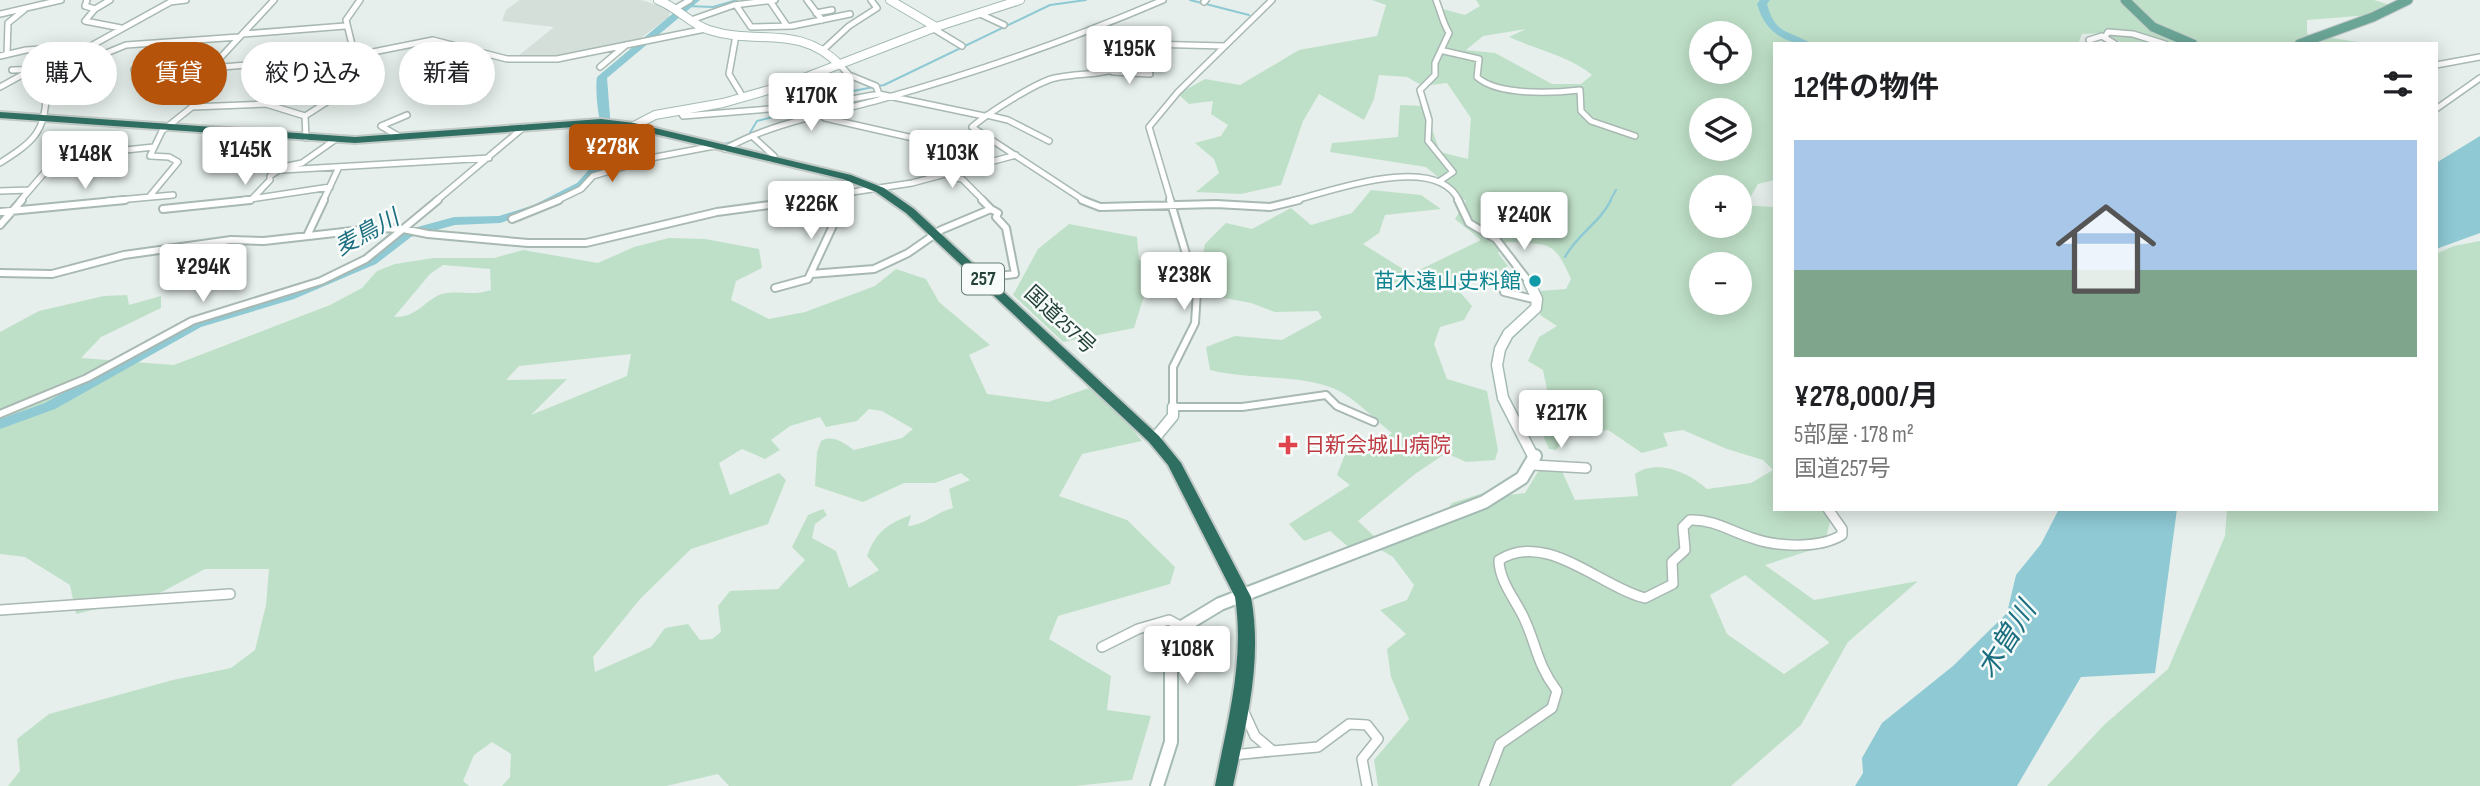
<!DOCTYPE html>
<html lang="ja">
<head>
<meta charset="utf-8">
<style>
  :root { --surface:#fff; --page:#f6f6f6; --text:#202124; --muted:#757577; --accent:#b45309 }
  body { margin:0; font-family:"Sofia Sans Condensed","Noto Sans JP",sans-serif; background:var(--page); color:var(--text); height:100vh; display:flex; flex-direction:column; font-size:26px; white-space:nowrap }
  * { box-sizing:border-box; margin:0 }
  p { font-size:23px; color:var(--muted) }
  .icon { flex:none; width:38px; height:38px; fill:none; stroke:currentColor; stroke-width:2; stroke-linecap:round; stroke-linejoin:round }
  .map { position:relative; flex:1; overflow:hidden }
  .side { position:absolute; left:1773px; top:42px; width:665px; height:469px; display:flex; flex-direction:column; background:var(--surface); border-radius:0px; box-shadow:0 4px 18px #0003 }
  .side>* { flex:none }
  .top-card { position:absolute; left:21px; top:42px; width:665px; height:63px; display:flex; gap:14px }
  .controls { position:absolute; left:1689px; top:21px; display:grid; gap:14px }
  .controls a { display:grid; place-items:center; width:63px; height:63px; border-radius:50%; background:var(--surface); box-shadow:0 4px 18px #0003; font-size:35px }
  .price { position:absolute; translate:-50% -60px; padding:0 16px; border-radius:7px; background:#fff; color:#222; font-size:23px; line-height:46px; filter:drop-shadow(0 2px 4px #0008) }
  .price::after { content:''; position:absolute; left:50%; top:42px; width:21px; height:16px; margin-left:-10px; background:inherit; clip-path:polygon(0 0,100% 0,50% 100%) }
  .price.on { background:var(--accent); color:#fff }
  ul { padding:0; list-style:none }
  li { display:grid; align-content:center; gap:14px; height:371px; padding:0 21px }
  li span { display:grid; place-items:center; height:217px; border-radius:0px; color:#555 }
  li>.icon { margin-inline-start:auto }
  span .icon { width:126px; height:126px; fill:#fffc; stroke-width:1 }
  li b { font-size:30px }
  h2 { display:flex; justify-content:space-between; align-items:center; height:84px; padding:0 21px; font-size:30px }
  .pill { padding:0 24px; border-radius:32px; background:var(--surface); box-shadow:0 4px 18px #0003; font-size:24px; line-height:63px }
  .pill.on { background:var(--accent); color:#fff }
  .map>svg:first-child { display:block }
  .built { fill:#d4dfda }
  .green { fill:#bfe0c8; fill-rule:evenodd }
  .water { fill:#8ec9d4 }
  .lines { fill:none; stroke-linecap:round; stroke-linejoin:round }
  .stream-far1 { stroke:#8ec9d4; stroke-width:2 }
  .stream { stroke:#8ec9d4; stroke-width:2.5 }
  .river { fill:#8ec9d4; fill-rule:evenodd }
  .street-far2-casing { stroke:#a8b8b2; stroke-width:8 }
  .street-far1-casing { stroke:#a8b8b2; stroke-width:10 }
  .street-casing { stroke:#a8b8b2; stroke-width:12 }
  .secondary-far2-casing { stroke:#a4bbb3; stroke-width:10 }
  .secondary-far1-casing { stroke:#a4bbb3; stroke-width:13 }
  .secondary-casing { stroke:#a4bbb3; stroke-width:16 }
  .primary-casing { stroke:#c2cac8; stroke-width:11 }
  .highway-casing { stroke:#c2cac8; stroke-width:4 }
  .street-far2 { stroke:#fff; stroke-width:5 }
  .street-far1 { stroke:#fff; stroke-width:6 }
  .street { stroke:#fff; stroke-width:9 }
  .secondary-far2 { stroke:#fff; stroke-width:8 }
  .secondary-far1 { stroke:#fff; stroke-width:10 }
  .secondary { stroke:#fff; stroke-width:12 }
  .primary { stroke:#6aa596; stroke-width:9 }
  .highway { fill:#2f6f62; fill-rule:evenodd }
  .culture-dot { fill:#0f9aa8; stroke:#f7fbf9; stroke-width:2.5 }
  .health-dot { fill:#e0444e; stroke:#f7fbf9; stroke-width:2.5 }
  .labels { text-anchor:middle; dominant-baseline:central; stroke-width:5; stroke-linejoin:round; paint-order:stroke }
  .shield { fill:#f7fbf9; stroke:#637a73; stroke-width:2 }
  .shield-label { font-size:19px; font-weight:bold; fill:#24423a }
  .culture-label { font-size:21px; fill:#0d838f; stroke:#f7fbf9; text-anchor:end }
  .street-label { font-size:21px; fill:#24423a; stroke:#f7fbf9 }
  .health-label { font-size:21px; fill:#be3a42; stroke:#f7fbf9; text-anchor:start }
  .water-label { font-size:23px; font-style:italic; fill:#1c6f80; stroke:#f7fbf9 }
  .near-water-label { font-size:28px; font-style:italic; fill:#1c6f80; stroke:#f7fbf9 }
</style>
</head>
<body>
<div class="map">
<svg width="2480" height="786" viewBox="0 0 2480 786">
  <rect width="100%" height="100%" fill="#e6efeb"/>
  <path class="built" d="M520,0H641L670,9L669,17L638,40L564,55L518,56L554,27L502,21L506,10Z"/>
  <path class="green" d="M1372,0H1434L1439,8L1465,15L1480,6L1476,0H2374L2390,5L2370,15L2307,20V34L2370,44H2124L2103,33L2082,34L2078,44H1774V180L1758,184L1751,196L1740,198V187H1701V226H1740V205L1774,207V509H1833L1824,546L1765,565L1814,600L1918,581L1848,642L1801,725L1731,786H1378L1374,760L1409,719L1391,677L1387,649L1406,634L1380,610L1407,600L1414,585L1393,557L1381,550L1360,557L1330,531L1304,541L1289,524L1350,485L1337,475L1347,449L1381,442L1392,433C1375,420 1355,398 1335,389C1300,374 1249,380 1210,370L1206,347L1235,336L1282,340L1322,318L1318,311L1275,312L1251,303L1219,297L1207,289L1200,269L1205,244L1226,223L1252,229L1291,208L1311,225L1352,213L1371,190L1421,195L1441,209L1385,215L1379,233L1363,244L1411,274L1481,240L1455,219L1466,201L1426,167L1330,152L1332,143L1398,137L1400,105L1424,106L1440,152L1468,159L1471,118L1447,83L1423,86L1407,77L1379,75L1374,99L1364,120L1319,94L1303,121L1281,185L1241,194L1196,192L1219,173L1214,159L1195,143L1221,136L1228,125L1211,114L1213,101L1189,104L1178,94L1205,79L1240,85L1299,50L1377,36L1386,5ZM1526,29L1509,37C1535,49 1572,57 1592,75L1581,84H1552L1495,53L1466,50L1483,36ZM1701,33H1740V72H1701ZM1701,110H1740V149H1701ZM1507,242C1549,245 1553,238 1571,279L1566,289L1540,291L1543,302L1540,315L1557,326L1539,337L1528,361L1543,370L1551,409L1538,424L1549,449L1556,450L1568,435L1608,430L1642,453L1668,446L1663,433L1683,430L1727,449L1763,460L1773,470L1751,483L1707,489C1690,473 1657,458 1635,474L1638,496L1575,500L1561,469L1539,470L1525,493L1509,495L1496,489L1452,503L1436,525L1402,538L1375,537L1358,521L1415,474L1446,453L1466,462L1495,460L1498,450L1487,391L1447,379L1434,344L1440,327L1464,320L1472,306L1459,291C1473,270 1474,263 1500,271L1508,266L1498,253ZM1701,264H1740V303H1701ZM1745,575L1829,642V643L1784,674L1727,634L1710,595Z
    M1069,224L1137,237L1139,259L1162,274L1184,264L1190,293L1163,291L1144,296L1134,328L1063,342L1013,295L1038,249Z
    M669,238L705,239L759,249L762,268L736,281L731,300L769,319L805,312L875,286L896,269L926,279L939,302L990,345L969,355L987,394L1048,402L1092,387L1121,414L1142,441L1082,454L1059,496L1127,520L1175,567L1170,584L1058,616L1049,639L1111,676L1107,710L1151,716L1132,780L1075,786H729L718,774L666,786H502L510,777L511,754L492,742L474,755L463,781L469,786H8L20,771L17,739L49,714L173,680L231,668L255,650L266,605L269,569H205L158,594L76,614L70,585L25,557L0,554V332L39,311L104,296L127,295L129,305L161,296V308L101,337L81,358L174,365L330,305L362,288L377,271L395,264L434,258H494L523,250L598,263L634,247ZM443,265L490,269L491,290C472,296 465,291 447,293C427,295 420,318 394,317L430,274ZM631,354L627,376L531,415L567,379L506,380L519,366ZM869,409L882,411L913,429L902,438L854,450C844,443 832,434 821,441L817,452L815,486L863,502L904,483H935L961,473L970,480L949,489L953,508C936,512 925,525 908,526L911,515C887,524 876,532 867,556L879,570L849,588L836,551L812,538L815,524L827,515L823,509L808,515L792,547L805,560L778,589L730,591L718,606L721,632L712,639L700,640L688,624L665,628L651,647L595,672L593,657L640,599L691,549L768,524L786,480L779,473L730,495L719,463L742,449L765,459L780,450L771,440L790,426L820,417L826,427L857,421Z
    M2480,241V786H2047L2104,725L2168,669L2225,536L2227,509H2436V254L2454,246Z"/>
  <path class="water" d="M2480,136V233L2436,249V163Z
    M2059,509H2177L2155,673L2081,677L2017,786H1855L1863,773L1862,758L1882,723L1953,666L2007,613L2016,575L2041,544Z"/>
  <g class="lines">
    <path class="stream-far1" d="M1190,0L1249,15
      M687,6L713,7L737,0
      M817,103L848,92L884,85L1050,5L1086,0
      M748,136L757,121L804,109
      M724,144L732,142
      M1610,201L1616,190"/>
    <path class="stream" d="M1565,257C1577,234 1600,223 1611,200"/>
    <path class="river" d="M689,0H700L607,78L611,129L617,136L616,152L585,187L542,209L500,223L455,225L411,237L376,264L294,299L201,327L55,409L0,429V419L45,403L191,321L284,293L368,258L403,231L454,217L499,216L534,205L577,183L606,151L607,137C598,128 595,90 597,77Z
      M1760,0H1770L1767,4C1775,35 1789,30 1812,44C1784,44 1765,32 1757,4Z"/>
    <defs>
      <path id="street-far2" d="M87,0L85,6L95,9
        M110,0L95,9L85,21L121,28
        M807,0L822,20
        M1436,0C1441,12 1442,21 1449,33L1435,63V75L1420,90L1429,120L1428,141L1453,172L1440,181
        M770,1L787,26
        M170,2L186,0
        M1204,2L1206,0
        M736,5L751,27L792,26L850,14
        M678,7L690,0
        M816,13L832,10
        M978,13L1004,25
        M0,14L61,0
        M694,19L734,5L775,0
        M934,29L962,46
        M243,34L345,26
        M736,35L729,74L743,97
        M2105,37L2108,32L2133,34L2165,44
        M2089,40L2102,36L2115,44
        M823,50L849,26L877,8L871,0
        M1444,51L1479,59L1477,77C1498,96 1553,93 1580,90L1581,111L1591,121L1635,136
        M7,54L8,23L24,10
        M78,54H104L126,45L239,37
        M0,56L26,50L90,46
        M840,65L849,75L876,86L879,94L984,116
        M2436,65L2480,57
        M600,67L626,45
        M210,68L353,56L433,40L507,59H557L705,29
        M12,70L50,69
        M134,70L212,66
        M1113,72L1150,74
        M0,87L31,70
        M192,107L266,104L305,116
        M2436,109L2480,78
        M680,111L683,116L819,105L879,94
        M987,115L1008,120L1049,141
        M825,118L935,143L933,149L951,177L962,179L984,201
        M752,136L774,156L770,159
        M400,137L381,126L407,115
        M306,138L305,116L327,102L337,91L341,71L354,53L346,20L360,0
        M725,149C776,121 826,115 882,99C978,72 1072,39 1163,0
        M0,163C31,143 46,133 46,94C46,84 44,76 51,68L174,0
        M283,170L489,158
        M0,191L29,190
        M149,197L178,162L169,157L150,156L162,131L192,107L196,84L274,0
        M251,200L270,180V176L283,167L302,163L336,139
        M20,201L58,157L154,147
        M107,201L173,195
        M238,201L330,187
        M323,201L338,169
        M436,201L524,127
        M556,201L581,189L593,176L656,157L714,146
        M793,201L912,183L1016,155
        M844,201L847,195
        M1085,201L972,127C987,114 1036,82 1055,78C1092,70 1122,81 1146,44L1225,46
        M1171,201L1149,127L1178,92L1272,0
        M1292,201C1332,191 1437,152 1459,201"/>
      <path id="street-far1" d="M1082,200L1100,207L1216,204L1270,207L1299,200
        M1170,200L1197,291L1195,323L1173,367V407H1242L1326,395L1337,406L1374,422
        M1458,200L1469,223L1496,239L1529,282
        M163,209L250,200
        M0,212L125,200
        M512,219L559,200
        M0,225L22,200
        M307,236L324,200
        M0,273L52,274L124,255L231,240L264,241L379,228L403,229L438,200
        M811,274L874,269L908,253L941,230L991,209L982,200
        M982,278L1015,274L1006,228L996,217L998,213L991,209
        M775,288L808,279L845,200
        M1504,292L1537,300
        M0,414L87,378L192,321L321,281L366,259L403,229L428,234L528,243H586L717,212L806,200"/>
      <path id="street" d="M1533,465L1586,468
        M0,610L230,594
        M1102,647L1138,629L1169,620L1182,627
        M1243,710L1255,736L1273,751L1318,747L1349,724L1367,725L1378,739L1362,759L1367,786
        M1233,755L1273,751
        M1484,786L1500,744L1552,708L1557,691C1536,663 1537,645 1523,616C1514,598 1499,580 1499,560C1547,530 1600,587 1645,598L1673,584L1672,562L1685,550L1683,527L1690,520C1713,519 1730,531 1752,538C1777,547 1819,549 1842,535V529L1828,509"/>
      <path id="secondary-far2" d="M658,0C677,7 690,24 709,30C758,46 798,23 840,65
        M890,0L936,27
        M634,126L655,115L723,103L786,85L936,27L1020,0"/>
      <path id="secondary-far1" d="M1529,282L1537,299L1536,308L1508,334L1500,349L1497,365L1503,398L1534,458
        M1154,439L1173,416V407"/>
      <path id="secondary" d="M1157,786L1171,742V646L1182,627L1220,604L1484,502L1522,478L1535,456"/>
      <path id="primary" d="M2125,0L2153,27L2193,44
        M2299,44L2373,17L2408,0"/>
      <path id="highway" d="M0,112L355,137L601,119L634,123L851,175L884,188L914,209L1159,436L1181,463L1251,597C1263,662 1246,723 1233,786H1215C1227,723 1245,662 1235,597L1168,465L1149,442L906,213L876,192L843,179L634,129L601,125L355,143L0,118Z"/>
    </defs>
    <use href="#street-far2" class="street-far2-casing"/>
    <use href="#street-far1" class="street-far1-casing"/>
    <use href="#street" class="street-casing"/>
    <use href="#secondary-far2" class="secondary-far2-casing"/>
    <use href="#secondary-far1" class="secondary-far1-casing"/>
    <use href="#secondary" class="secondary-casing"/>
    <use href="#primary" class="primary-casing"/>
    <use href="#highway" class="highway-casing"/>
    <use href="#street-far2" class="street-far2"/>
    <use href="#street-far1" class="street-far1"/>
    <use href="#street" class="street"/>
    <use href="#secondary-far2" class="secondary-far2"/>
    <use href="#secondary-far1" class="secondary-far1"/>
    <use href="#secondary" class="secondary"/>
    <use href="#primary" class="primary"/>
    <use href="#highway" class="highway"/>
  </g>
  <circle class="culture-dot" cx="1535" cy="281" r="7"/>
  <path class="health-dot" d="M1284.5 434.5h7v7h7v7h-7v7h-7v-7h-7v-7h7z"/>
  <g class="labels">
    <rect class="shield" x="962" y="263.5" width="42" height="31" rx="5"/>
    <g class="shield-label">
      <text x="983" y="279">257</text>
    </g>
    <g class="culture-label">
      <text x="1521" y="281">苗木遠山史料館</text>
    </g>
    <g class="street-label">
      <text transform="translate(1060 320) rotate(43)">国道257号</text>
    </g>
    <g class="health-label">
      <text x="1304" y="445">日新会城山病院</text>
    </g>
    <g class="water-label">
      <text transform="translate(367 233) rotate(-29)">麦鳥川</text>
    </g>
    <g class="near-water-label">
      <text transform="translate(2007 640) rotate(-58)">木曽川</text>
    </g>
  </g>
</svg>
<div class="controls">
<a><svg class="icon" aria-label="locate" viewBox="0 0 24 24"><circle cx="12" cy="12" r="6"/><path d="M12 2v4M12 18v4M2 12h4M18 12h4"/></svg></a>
<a><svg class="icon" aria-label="layers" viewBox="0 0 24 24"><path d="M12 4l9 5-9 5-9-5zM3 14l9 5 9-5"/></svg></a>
<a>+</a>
<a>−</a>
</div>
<b class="price" style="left:1129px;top:86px">¥195K</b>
<b class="price" style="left:811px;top:133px">¥170K</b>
<b class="price on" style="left:612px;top:184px">¥278K</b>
<b class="price" style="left:245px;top:187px">¥145K</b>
<b class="price" style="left:952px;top:190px">¥103K</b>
<b class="price" style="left:85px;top:191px">¥148K</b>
<b class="price" style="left:811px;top:241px">¥226K</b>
<b class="price" style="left:1524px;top:252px">¥240K</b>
<b class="price" style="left:203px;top:304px">¥294K</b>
<b class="price" style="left:1184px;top:312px">¥238K</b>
<b class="price" style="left:1561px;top:450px">¥217K</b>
<b class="price" style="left:1187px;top:686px">¥108K</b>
<div class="top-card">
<a class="pill">購入</a>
<a class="pill on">賃貸</a>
<a class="pill">絞り込み</a>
<a class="pill">新着</a>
</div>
<section class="side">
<h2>12件の物件<svg class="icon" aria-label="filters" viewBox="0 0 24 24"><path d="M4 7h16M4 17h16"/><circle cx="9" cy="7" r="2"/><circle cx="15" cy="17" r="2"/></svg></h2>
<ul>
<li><span style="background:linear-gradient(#a9c7e8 60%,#7fa58c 0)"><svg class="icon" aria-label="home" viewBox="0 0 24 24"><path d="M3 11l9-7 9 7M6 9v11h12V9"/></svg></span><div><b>¥278,000/月</b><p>5部屋 · 178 m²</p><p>国道257号</p></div></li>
</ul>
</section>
</div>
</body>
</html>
